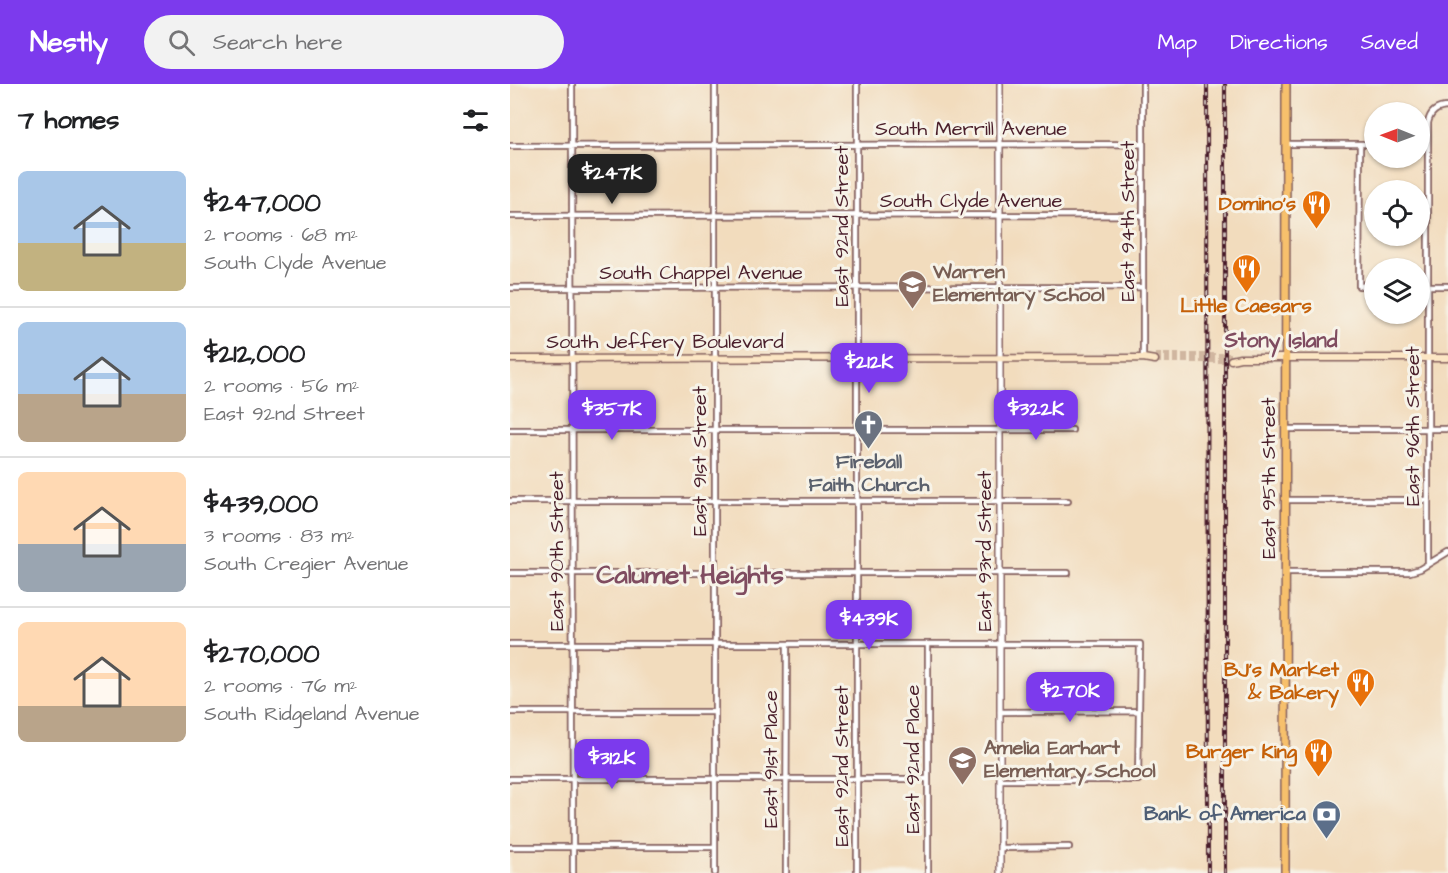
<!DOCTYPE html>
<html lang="en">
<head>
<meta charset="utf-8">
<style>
  :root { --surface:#fff; --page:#f2f2f2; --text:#202124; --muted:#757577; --line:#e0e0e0; --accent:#7c3aed }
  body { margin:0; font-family:"Architects Daughter",sans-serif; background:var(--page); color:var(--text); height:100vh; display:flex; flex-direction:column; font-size:22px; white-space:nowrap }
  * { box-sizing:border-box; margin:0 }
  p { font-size:20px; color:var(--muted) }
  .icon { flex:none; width:33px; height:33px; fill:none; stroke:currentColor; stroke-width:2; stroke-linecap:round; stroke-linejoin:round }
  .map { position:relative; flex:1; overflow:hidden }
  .drawer { display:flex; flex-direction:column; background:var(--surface); width:510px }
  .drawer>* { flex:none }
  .needle { width:39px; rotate:271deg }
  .controls { position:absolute; left:854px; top:18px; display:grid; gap:12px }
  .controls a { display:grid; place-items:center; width:66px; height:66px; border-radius:50%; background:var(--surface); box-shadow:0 2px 4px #0004; font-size:30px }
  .price { position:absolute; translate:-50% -51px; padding:0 14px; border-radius:12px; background:var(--accent); color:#fff; font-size:20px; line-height:39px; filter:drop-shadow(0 2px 3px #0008) }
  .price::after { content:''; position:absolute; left:50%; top:36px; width:18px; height:14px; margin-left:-9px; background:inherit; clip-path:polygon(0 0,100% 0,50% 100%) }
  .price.selected { background:#222; color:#fff }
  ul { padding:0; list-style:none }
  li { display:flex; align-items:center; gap:18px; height:150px; padding:0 18px }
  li+li { border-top:2px solid var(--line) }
  li span { display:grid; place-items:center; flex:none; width:168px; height:120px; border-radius:9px; color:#555 }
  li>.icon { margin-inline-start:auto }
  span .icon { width:72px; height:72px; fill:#fffc; stroke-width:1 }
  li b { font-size:26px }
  h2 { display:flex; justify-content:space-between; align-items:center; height:72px; padding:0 18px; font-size:26px }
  header { display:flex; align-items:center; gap:36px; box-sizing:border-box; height:84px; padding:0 30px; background:var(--accent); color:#fff }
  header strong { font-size:28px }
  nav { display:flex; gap:33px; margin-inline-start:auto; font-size:21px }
  .search { width:420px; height:54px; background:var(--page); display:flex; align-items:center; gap:15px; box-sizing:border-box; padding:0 21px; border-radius:33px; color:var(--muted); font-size:22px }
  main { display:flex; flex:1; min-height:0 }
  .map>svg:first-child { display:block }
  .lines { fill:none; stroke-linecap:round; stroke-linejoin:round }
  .secondary-tunnel { stroke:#d0b6a0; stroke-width:6; stroke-dasharray:6 3; stroke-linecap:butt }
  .minor-casing { stroke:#85615e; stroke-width:8 }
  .tertiary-casing { stroke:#85615e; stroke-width:8 }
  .secondary-casing { stroke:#85615e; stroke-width:9 }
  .primary-casing { stroke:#85615e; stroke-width:10 }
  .minor { stroke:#fff; stroke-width:4.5 }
  .tertiary { stroke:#fff; stroke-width:5 }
  .secondary { stroke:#fce6c4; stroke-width:6 }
  .primary { stroke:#f7c06c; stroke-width:7 }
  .rail-casing { stroke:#4a1f2b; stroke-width:4 }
  .rail { stroke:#f7f3e8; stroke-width:1.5; stroke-dasharray:4.5; stroke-linecap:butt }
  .labels { text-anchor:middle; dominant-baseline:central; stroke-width:6; stroke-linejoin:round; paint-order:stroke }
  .street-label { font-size:20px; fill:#4a1f2b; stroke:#f7f3e8 }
  .food-label { font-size:20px; font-weight:bold; fill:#c56008; stroke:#f7f3e8; text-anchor:end }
  .education-label { font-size:20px; font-weight:bold; fill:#785e54; stroke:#f7f3e8; text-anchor:start }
  .worship-label { font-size:20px; font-weight:bold; fill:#5b616d; stroke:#f7f3e8 }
  .service-label { font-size:20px; font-weight:bold; fill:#4e5e75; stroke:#f7f3e8; text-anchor:end }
  .neighbourhood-label { font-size:21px; font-weight:bold; fill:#7f4c60; stroke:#f7f3e8 }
  .district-label { font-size:26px; font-weight:bold; fill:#7f4c60; stroke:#f7f3e8 }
</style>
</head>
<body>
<header>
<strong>Nestly</strong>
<div class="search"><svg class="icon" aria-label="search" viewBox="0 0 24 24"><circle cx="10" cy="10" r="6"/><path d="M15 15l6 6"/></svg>Search here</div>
<nav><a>Map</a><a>Directions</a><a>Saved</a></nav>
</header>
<main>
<section class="drawer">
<h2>7 homes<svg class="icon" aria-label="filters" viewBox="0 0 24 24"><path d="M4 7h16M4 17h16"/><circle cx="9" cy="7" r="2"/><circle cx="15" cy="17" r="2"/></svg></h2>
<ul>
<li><span style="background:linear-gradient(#a9c7e8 60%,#c2b280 0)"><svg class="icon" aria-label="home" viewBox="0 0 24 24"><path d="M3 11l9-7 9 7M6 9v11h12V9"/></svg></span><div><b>$247,000</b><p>2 rooms · 68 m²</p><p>South Clyde Avenue</p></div></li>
<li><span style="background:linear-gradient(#a9c7e8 60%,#b9a48a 0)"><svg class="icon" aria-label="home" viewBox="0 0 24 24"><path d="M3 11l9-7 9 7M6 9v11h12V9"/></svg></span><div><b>$212,000</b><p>2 rooms · 56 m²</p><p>East 92nd Street</p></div></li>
<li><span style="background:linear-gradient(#ffd9b3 60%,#9aa5b1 0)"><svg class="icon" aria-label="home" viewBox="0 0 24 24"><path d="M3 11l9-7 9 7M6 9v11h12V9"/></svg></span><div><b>$439,000</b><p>3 rooms · 83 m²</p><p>South Cregier Avenue</p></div></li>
<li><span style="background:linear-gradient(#ffd9b3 70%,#b9a48a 0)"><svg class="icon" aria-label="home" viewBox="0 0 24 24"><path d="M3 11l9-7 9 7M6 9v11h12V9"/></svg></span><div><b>$270,000</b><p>2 rooms · 76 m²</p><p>South Ridgeland Avenue</p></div></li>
</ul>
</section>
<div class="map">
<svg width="938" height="789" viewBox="0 0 938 789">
  <rect width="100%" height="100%" fill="#f7f3e8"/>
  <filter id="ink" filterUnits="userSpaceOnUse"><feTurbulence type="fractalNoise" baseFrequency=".0167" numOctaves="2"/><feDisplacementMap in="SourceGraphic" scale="12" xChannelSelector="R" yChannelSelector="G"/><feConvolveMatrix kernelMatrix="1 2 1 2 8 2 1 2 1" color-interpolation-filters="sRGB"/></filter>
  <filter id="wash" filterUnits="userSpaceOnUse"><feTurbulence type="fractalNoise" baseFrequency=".008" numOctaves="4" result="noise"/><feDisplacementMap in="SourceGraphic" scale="24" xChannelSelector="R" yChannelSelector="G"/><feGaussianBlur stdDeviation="1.35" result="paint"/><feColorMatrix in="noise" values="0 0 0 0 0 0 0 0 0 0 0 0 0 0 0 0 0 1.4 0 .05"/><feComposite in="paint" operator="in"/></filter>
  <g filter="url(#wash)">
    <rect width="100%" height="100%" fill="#f2dcbd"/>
  </g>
  <g filter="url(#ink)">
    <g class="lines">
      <path class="secondary-tunnel" d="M645,272H721
        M645,276H721"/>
      <defs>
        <path id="minor" d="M62,0L63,789
          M205,0V789
          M776,60H864
          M850,60L849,202H864
          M909,61H918
          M0,62L633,60
          M0,132L633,131
          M909,202H938
          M0,204L633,203
          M633,274V0
          M776,345H938
          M0,346H562
          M776,416H918
          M0,417H558
          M918,480V39C920,28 927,23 938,23
          M775,488H900L910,485L938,468
          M0,489H558
          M0,560H630L628,696H490
          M0,628H205
          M490,628L629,627
          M0,695H418
          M0,763H205
          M490,764L559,763
          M276,789L277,560
          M347,789V0
          M418,789V560"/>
        <path id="tertiary" d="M490,0V789"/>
        <path id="secondary" d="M0,275L633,274L645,276
          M721,276L730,274H938"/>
        <path id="primary" d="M775,789L776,0"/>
      </defs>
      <use href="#minor" class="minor-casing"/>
      <use href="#tertiary" class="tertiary-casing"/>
      <use href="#secondary" class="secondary-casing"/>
      <use href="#primary" class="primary-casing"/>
      <use href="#minor" class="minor"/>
      <use href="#tertiary" class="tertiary"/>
      <use href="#secondary" class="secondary"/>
      <use href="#primary" class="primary"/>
      <defs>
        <path id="rail" d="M697,0L698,789
          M715,789V0"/>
      </defs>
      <use href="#rail" class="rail-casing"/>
      <use href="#rail" class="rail"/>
    </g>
  </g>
  <defs>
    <symbol id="restaurant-pin" viewBox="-11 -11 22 30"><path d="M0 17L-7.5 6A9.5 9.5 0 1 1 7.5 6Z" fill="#e8710a" stroke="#f7f3e8"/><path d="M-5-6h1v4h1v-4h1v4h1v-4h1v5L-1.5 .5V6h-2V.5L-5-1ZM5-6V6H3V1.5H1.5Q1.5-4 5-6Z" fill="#fff"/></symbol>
    <symbol id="school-pin" viewBox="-11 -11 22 30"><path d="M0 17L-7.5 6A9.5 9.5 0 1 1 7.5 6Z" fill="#8d6e63" stroke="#f7f3e8"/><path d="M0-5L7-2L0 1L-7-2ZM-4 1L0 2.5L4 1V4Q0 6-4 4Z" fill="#fff"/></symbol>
    <symbol id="church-pin" viewBox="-11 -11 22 30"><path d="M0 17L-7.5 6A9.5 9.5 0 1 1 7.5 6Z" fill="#6b7280" stroke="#f7f3e8"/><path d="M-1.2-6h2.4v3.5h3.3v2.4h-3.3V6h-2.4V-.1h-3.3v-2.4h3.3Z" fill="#fff"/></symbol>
    <symbol id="bank-pin" viewBox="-11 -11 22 30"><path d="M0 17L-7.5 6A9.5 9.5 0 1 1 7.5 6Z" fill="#5c6f8a" stroke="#f7f3e8"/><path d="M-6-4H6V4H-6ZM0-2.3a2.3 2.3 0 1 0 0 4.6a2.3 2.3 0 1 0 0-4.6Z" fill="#fff"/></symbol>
  </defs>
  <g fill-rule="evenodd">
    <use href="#restaurant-pin" x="790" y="104" width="33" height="45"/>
    <use href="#restaurant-pin" x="720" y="168" width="33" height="45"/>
    <use href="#school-pin" x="386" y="184" width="33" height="45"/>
    <use href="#church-pin" x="342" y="324" width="33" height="45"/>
    <use href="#restaurant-pin" x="834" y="582" width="33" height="45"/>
    <use href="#restaurant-pin" x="792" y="652" width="33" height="45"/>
    <use href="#school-pin" x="436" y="660" width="33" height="45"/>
    <use href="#bank-pin" x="800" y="714" width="33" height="45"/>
  </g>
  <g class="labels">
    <g class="street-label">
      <text x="461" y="45">South Merrill Avenue</text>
      <text x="461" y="117">South Clyde Avenue</text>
      <text transform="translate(618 137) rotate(-90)">East 94th Street</text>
      <text transform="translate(332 142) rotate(-90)">East 92nd Street</text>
      <text x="191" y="189">South Chappel Avenue</text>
      <text x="155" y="258">South Jeffery Boulevard</text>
      <text transform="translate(903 342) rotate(-90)">East 96th Street</text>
      <text transform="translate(190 377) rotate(-90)">East 91st Street</text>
      <text transform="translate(759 394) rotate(-90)">East 95th Street</text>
      <text transform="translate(47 467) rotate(-90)">East 90th Street</text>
      <text transform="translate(475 467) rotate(-90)">East 93rd Street</text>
      <text transform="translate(261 675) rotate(-90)">East 91st Place</text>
      <text transform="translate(403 675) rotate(-90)">East 92nd Place</text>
      <text transform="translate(332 682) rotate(-90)">East 92nd Street</text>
    </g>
    <g class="food-label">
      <text x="786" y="120">Domino's</text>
      <text x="736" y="222" text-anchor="middle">Little Caesars</text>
      <text x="829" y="586">BJ's Market<tspan x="829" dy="23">&amp; Bakery</tspan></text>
      <text x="787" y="668">Burger King</text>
    </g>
    <g class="education-label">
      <text x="423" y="188">Warren<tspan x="423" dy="23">Elementary School</tspan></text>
      <text x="474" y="664">Amelia Earhart<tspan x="474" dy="23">Elementary School</tspan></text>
    </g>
    <g class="worship-label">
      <text x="359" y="378">Fireball<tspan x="359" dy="23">Faith Church</tspan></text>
    </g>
    <g class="service-label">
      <text x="796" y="730">Bank of America</text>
    </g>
    <g class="neighbourhood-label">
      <text x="771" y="256">Stony Island</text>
    </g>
    <g class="district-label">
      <text x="180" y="491">Calumet Heights</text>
    </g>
  </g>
</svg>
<div class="controls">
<a><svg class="needle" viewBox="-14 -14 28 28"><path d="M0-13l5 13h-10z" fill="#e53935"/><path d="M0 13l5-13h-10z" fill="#757577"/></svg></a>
<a><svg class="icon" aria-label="locate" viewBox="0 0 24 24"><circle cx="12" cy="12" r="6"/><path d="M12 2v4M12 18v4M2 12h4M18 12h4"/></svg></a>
<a><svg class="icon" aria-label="layers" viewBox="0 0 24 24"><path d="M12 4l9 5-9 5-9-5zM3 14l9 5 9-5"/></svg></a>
</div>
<b class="price selected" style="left:102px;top:121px">$247K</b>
<b class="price" style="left:359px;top:310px">$212K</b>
<b class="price" style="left:102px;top:357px">$357K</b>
<b class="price" style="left:526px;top:357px">$322K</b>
<b class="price" style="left:359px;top:567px">$439K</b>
<b class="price" style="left:560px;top:639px">$270K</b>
<b class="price" style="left:102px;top:706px">$312K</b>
</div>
</main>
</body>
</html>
